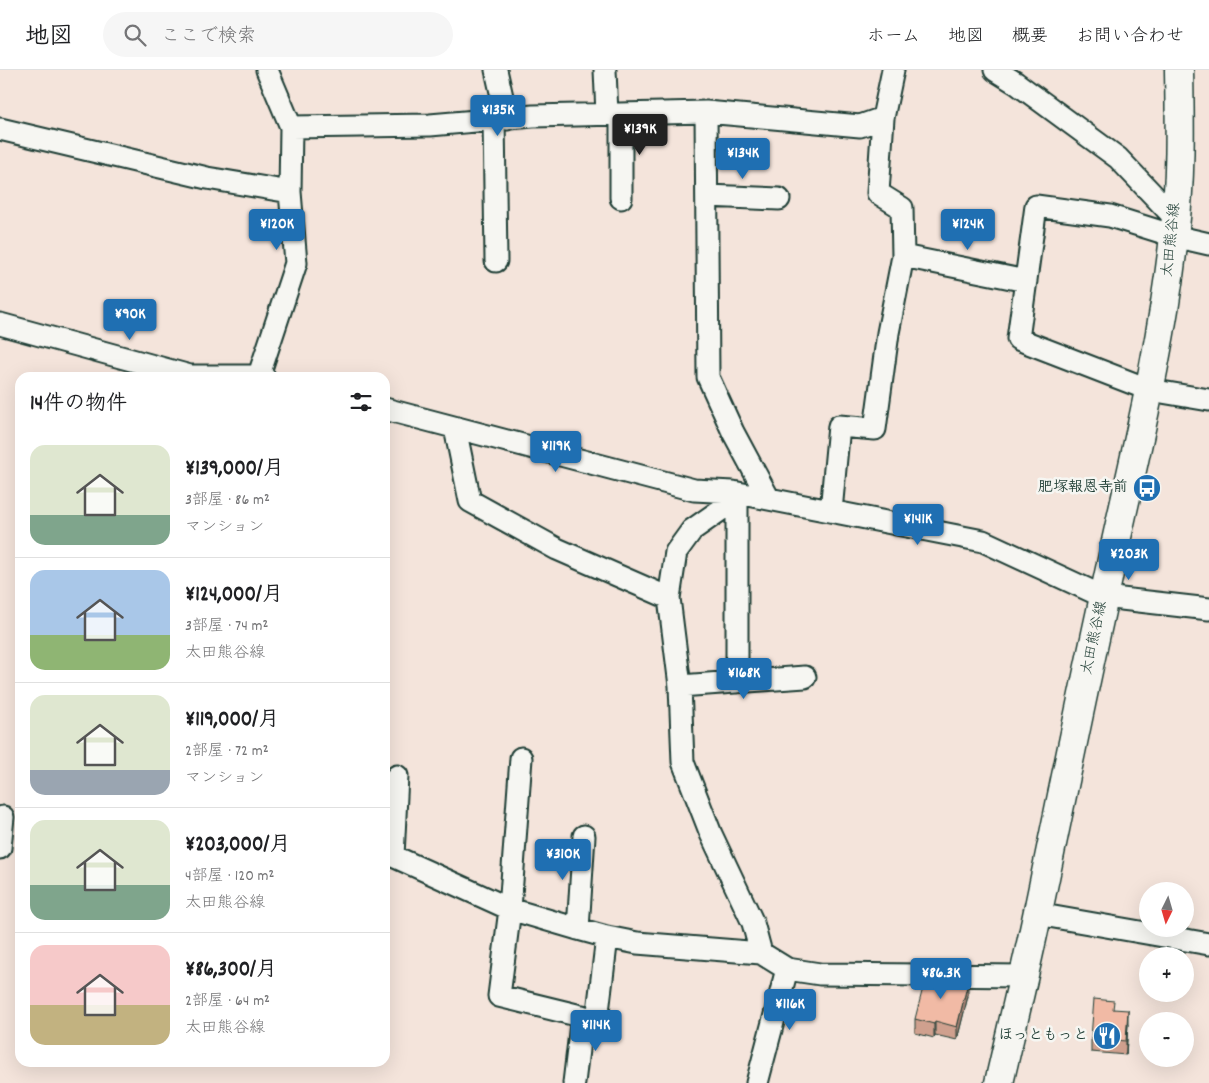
<!DOCTYPE html>
<html lang="ja">
<head>
<meta charset="utf-8">
<style>
  :root { --surface:#fff; --page:#f6f6f6; --text:#202124; --muted:#757577; --line:#e0e0e0; --accent:#1f6fb2 }
  body { margin:0; font-family:Dekko,"Klee One",sans-serif; background:var(--page); color:var(--text); height:100vh; display:flex; flex-direction:column; font-size:19px; white-space:nowrap }
  * { box-sizing:border-box; margin:0 }
  p { font-size:16px; color:var(--muted) }
  .icon { flex:none; width:28px; height:28px; fill:none; stroke:currentColor; stroke-width:2; stroke-linecap:round; stroke-linejoin:round }
  .map { position:relative; flex:1; overflow:hidden }
  .sheet { position:absolute; left:15px; top:302px; width:375px; height:695px; display:flex; flex-direction:column; background:var(--surface); border-radius:15px; box-shadow:0 5px 20px #0002 }
  .sheet>* { flex:none }
  .needle { width:32px; rotate:185deg }
  .buttons { position:absolute; left:1139px; top:812px; display:grid; gap:10px }
  .buttons a { display:grid; place-items:center; width:55px; height:55px; border-radius:50%; background:var(--surface); box-shadow:0 5px 20px #0002; font-size:25px }
  .price { position:absolute; translate:-50% -42px; padding:0 11px; border-radius:5px; background:var(--accent); color:#fff; font-size:16px; line-height:32px; filter:drop-shadow(0 1px 2px #0008) }
  .price::after { content:''; position:absolute; left:50%; top:30px; width:15px; height:11px; margin-left:-8px; background:inherit; clip-path:polygon(0 0,100% 0,50% 100%) }
  .price.selected { background:#222; color:#fff }
  ul { padding:0; list-style:none }
  li { display:flex; align-items:center; gap:15px; height:125px; padding:0 15px }
  li+li { border-top:1px solid var(--line) }
  li span { display:grid; place-items:center; flex:none; width:140px; height:100px; border-radius:15px; color:#555 }
  li>.icon { margin-inline-start:auto }
  span .icon { width:60px; height:60px; fill:#fffc; stroke-width:1 }
  li b { font-size:21px }
  h2 { display:flex; justify-content:space-between; align-items:center; height:60px; padding:0 15px; font-size:21px }
  header { display:flex; align-items:center; gap:30px; box-sizing:border-box; height:70px; padding:0 25px; background:var(--surface); border-bottom:1px solid var(--line) }
  header strong { font-size:24px }
  nav { display:flex; gap:28px; margin-inline-start:auto; font-size:18px }
  .search { width:350px; height:45px; background:var(--page); display:flex; align-items:center; gap:12px; box-sizing:border-box; padding:0 18px; border-radius:28px; color:var(--muted); font-size:19px }
  .map>svg:first-child { display:block }
  .lines { fill:none; stroke-linecap:round; stroke-linejoin:round }
  .minor-casing { stroke:#1f3d34; stroke-width:25 }
  .secondary-casing { stroke:#1f3d34; stroke-width:31 }
  .minor { stroke:#f6f6f2; stroke-width:21 }
  .secondary { stroke:#f6f6f2; stroke-width:28 }
  .wall { fill:#cfa08e; stroke:#1f3d34 }
  .shaded-wall { fill:#a98274; stroke:#1f3d34 }
  .building { fill:#f1baa5; stroke:#1f3d34 }
  .labels { text-anchor:middle; dominant-baseline:central; stroke-width:5; stroke-linejoin:round; paint-order:stroke }
  .street-label { font-size:15px; fill:#1f3d34; stroke:#f6f6f2 }
  .poi-label { font-size:15px; font-weight:bold; fill:#1f3d34; stroke:#f6f6f2; text-anchor:end }
</style>
</head>
<body>
<header>
<strong>地図</strong>
<div class="search"><svg class="icon" aria-label="search" viewBox="0 0 24 24"><circle cx="10" cy="10" r="6"/><path d="M15 15l6 6"/></svg>ここで検索</div>
<nav><a>ホーム</a><a>地図</a><a>概要</a><a>お問い合わせ</a></nav>
</header>
<div class="map">
<svg width="1209" height="1013" viewBox="0 0 1209 1013">
  <rect width="100%" height="100%" fill="#f4e4db"/>
  <filter id="ink" filterUnits="userSpaceOnUse"><feTurbulence type="fractalNoise" baseFrequency=".02" numOctaves="2"/><feDisplacementMap in="SourceGraphic" scale="10" xChannelSelector="R" yChannelSelector="G"/><feConvolveMatrix kernelMatrix="1 2 1 2 8 2 1 2 1" color-interpolation-filters="sRGB"/></filter>
  <g filter="url(#ink)">
    <g class="lines">
      <defs>
        <path id="minor" d="M496,0L507,49
          M605,0L607,44
          M995,0L1016,13L1118,88L1176,149
          M706,42L708,307L733,362L769,429
          M494,49L496,191
          M291,57L430,55L533,46L706,42L860,56L883,48L893,0
          M0,59L207,108L290,122
          M707,126L779,129
          M621,128V44
          M1209,174L1174,166L1110,146L1036,136L1018,269L1150,320L1209,330
          M903,186L1026,211
          M0,254L190,306H258L265,308
          M258,308L296,193L290,122L291,57L267,0
          M385,339L694,420L733,422L983,471L1104,527L1209,539
          M455,358L470,431L557,479L669,528
          M733,422L722,439L692,460L676,482L669,528L680,616L683,692L711,764L753,853L761,883
          M733,422L737,437V612
          M831,441L839,356L875,359L888,263L903,186L902,138L878,123L883,48
          M680,616L805,607
          M521,688L510,839L499,926L597,950L607,867
          M0,778L3,747
          M385,786H393L510,839L578,859L607,867L637,873L761,883L787,899L820,904L1023,906
          M393,786L397,706
          M1037,844L1209,874
          M578,859L584,766
          M574,1013L582,946
          M757,1013L787,899"/>
        <path id="secondary" d="M999,1013C1012,956 1026,899 1038,841C1060,736 1081,631 1104,527C1129,407 1161,288 1174,166C1181,111 1180,55 1179,0"/>
      </defs>
      <use href="#minor" class="minor-casing"/>
      <use href="#secondary" class="secondary-casing"/>
      <use href="#minor" class="minor"/>
      <use href="#secondary" class="secondary"/>
    </g>
    <path class="wall" d="M968,926L957,970L935,965L934,968L915,963V949Z
      M1114,939L1128,954L1126,985L1091,982V968Z"/>
    <path class="shaded-wall" d="M968,912V926L957,970V957Z
      M1128,940V954L1126,985V971Z
      M935,951V965L934,968V954Z"/>
    <path class="building" d="M927,902L968,912L957,957L935,951L934,954L915,949Z
      M1094,929L1114,931L1113,939L1128,940L1126,971L1091,968Z"/>
  </g>
  <defs>
    <symbol id="bus-disc" viewBox="-11 -11 22 22"><circle r="9.5" fill="#1f6fb2" stroke="#f6f6f2"/><path d="M-5-6H5V4H4V6H2V4H-2V6H-4V4H-5ZM-3.5-4V0h7V-4ZM-3.5 1.2v1.5H-2V1.2ZM2 1.2v1.5H3.5V1.2Z" fill="#fff"/></symbol>
    <symbol id="restaurant-disc" viewBox="-11 -11 22 22"><circle r="9.5" fill="#1f6fb2" stroke="#f6f6f2"/><path d="M-5-6h1v4h1v-4h1v4h1v-4h1v5L-1.5 .5V6h-2V.5L-5-1ZM5-6V6H3V1.5H1.5Q1.5-4 5-6Z" fill="#fff"/></symbol>
  </defs>
  <g fill-rule="evenodd">
    <use href="#bus-disc" x="1131" y="402" width="32" height="32"/>
    <use href="#restaurant-disc" x="1091" y="950" width="32" height="32"/>
  </g>
  <g class="labels">
    <g class="street-label">
      <text transform="translate(1172 170) rotate(-84)">太田熊谷線</text>
      <text transform="translate(1095 568) rotate(-78)">太田熊谷線</text>
    </g>
    <g class="poi-label">
      <text x="1128" y="418">肥塚報恩寺前</text>
      <text x="1088" y="966">ほっともっと</text>
    </g>
  </g>
</svg>
<div class="buttons">
<a><svg class="needle" viewBox="-14 -14 28 28"><path d="M0-13l5 13h-10z" fill="#e53935"/><path d="M0 13l5-13h-10z" fill="#757577"/></svg></a>
<a>+</a>
<a>−</a>
</div>
<b class="price" style="left:498px;top:67px">¥135K</b>
<b class="price selected" style="left:640px;top:86px">¥139K</b>
<b class="price" style="left:743px;top:110px">¥134K</b>
<b class="price" style="left:277px;top:181px">¥120K</b>
<b class="price" style="left:968px;top:181px">¥124K</b>
<b class="price" style="left:130px;top:271px">¥90K</b>
<b class="price" style="left:556px;top:403px">¥119K</b>
<b class="price" style="left:918px;top:476px">¥141K</b>
<b class="price" style="left:1129px;top:511px">¥203K</b>
<b class="price" style="left:744px;top:630px">¥168K</b>
<b class="price" style="left:563px;top:811px">¥310K</b>
<b class="price" style="left:941px;top:930px">¥86.3K</b>
<b class="price" style="left:790px;top:961px">¥116K</b>
<b class="price" style="left:596px;top:982px">¥114K</b>
<section class="sheet">
<h2>14件の物件<svg class="icon" aria-label="filters" viewBox="0 0 24 24"><path d="M4 7h16M4 17h16"/><circle cx="9" cy="7" r="2"/><circle cx="15" cy="17" r="2"/></svg></h2>
<ul>
<li><span style="background:linear-gradient(#dfe7d0 70%,#7fa58c 0)"><svg class="icon" aria-label="home" viewBox="0 0 24 24"><path d="M3 11l9-7 9 7M6 9v11h12V9"/></svg></span><div><b>¥139,000/月</b><p>3部屋 · 86 m²</p><p>マンション</p></div></li>
<li><span style="background:linear-gradient(#a9c7e8 65%,#8fb573 0)"><svg class="icon" aria-label="home" viewBox="0 0 24 24"><path d="M3 11l9-7 9 7M6 9v11h12V9"/></svg></span><div><b>¥124,000/月</b><p>3部屋 · 74 m²</p><p>太田熊谷線</p></div></li>
<li><span style="background:linear-gradient(#dfe7d0 75%,#9aa5b1 0)"><svg class="icon" aria-label="home" viewBox="0 0 24 24"><path d="M3 11l9-7 9 7M6 9v11h12V9"/></svg></span><div><b>¥119,000/月</b><p>2部屋 · 72 m²</p><p>マンション</p></div></li>
<li><span style="background:linear-gradient(#dfe7d0 65%,#7fa58c 0)"><svg class="icon" aria-label="home" viewBox="0 0 24 24"><path d="M3 11l9-7 9 7M6 9v11h12V9"/></svg></span><div><b>¥203,000/月</b><p>4部屋 · 120 m²</p><p>太田熊谷線</p></div></li>
<li><span style="background:linear-gradient(#f6c9c9 60%,#c2b280 0)"><svg class="icon" aria-label="home" viewBox="0 0 24 24"><path d="M3 11l9-7 9 7M6 9v11h12V9"/></svg></span><div><b>¥86,300/月</b><p>2部屋 · 64 m²</p><p>太田熊谷線</p></div></li>
</ul>
</section>
</div>
</body>
</html>
